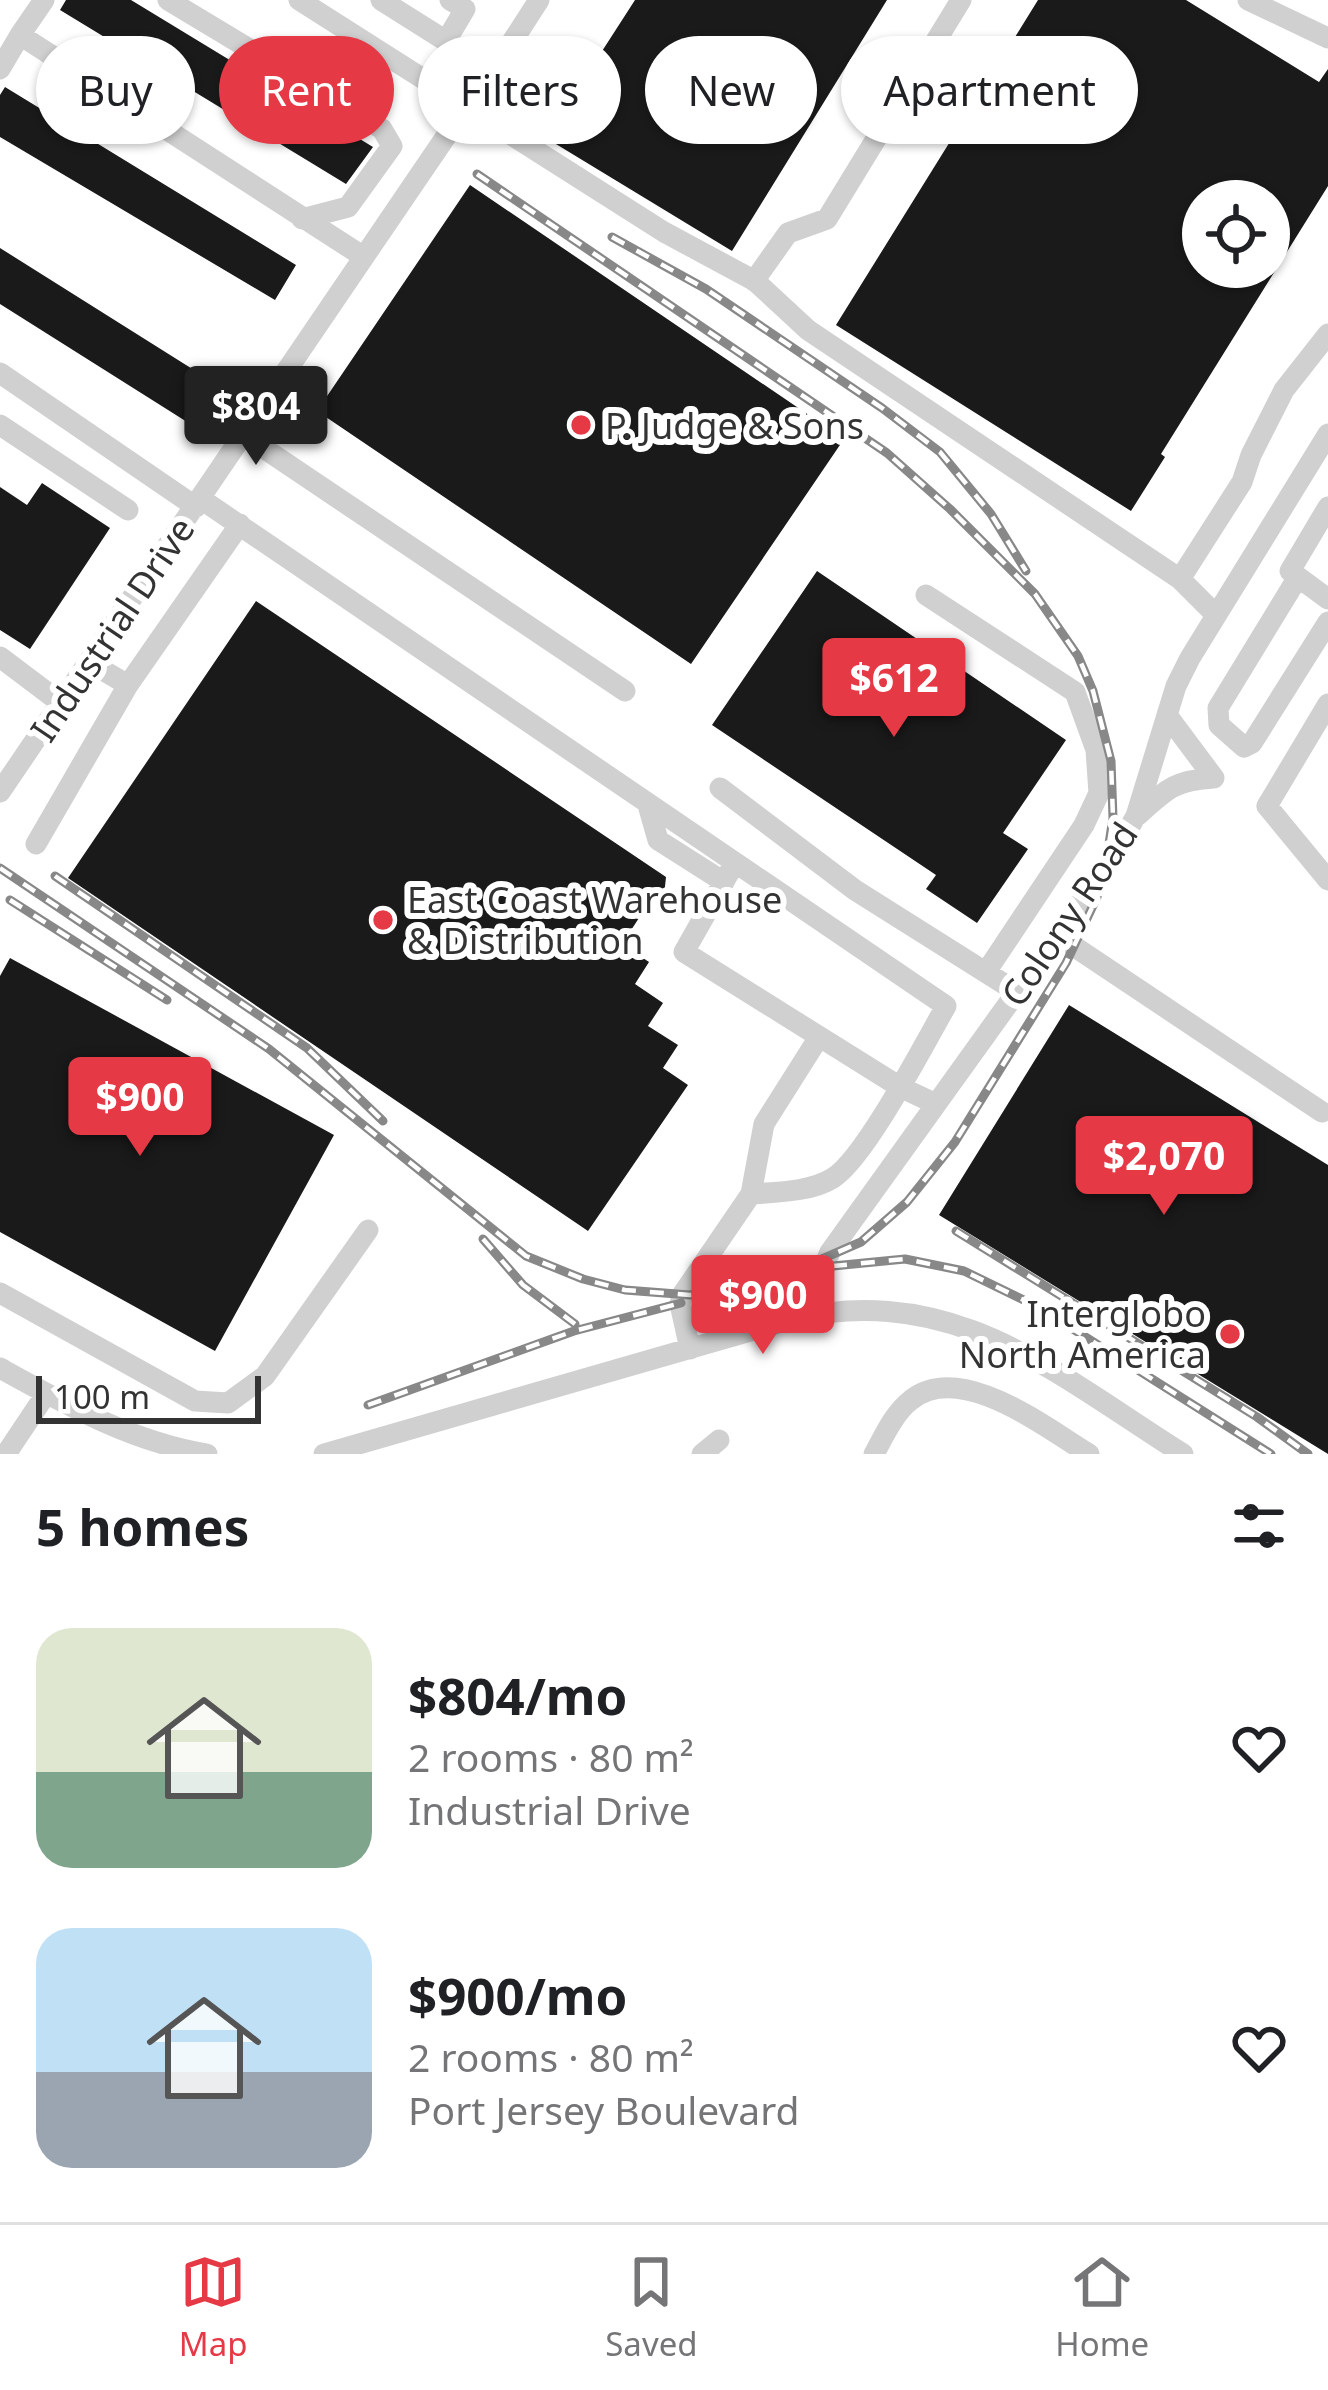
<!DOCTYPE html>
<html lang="en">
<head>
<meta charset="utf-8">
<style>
  :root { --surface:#fff; --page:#f2f2f2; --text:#202124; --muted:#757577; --line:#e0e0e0; --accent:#e63946 }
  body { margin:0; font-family:"Noto Sans",sans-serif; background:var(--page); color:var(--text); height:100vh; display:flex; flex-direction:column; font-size:45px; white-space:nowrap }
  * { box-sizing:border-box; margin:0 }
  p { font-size:39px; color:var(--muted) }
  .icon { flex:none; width:66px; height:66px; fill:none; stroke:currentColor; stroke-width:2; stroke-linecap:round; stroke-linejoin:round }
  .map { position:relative; height:1454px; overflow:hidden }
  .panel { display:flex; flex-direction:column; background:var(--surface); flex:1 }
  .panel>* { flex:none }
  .guide { position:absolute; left:36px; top:36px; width:1257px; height:108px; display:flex; gap:24px }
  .tools { position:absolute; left:1182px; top:180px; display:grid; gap:24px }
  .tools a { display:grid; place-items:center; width:108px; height:108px; border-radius:50%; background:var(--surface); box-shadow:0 3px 9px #0004; font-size:60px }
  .scale { position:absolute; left:36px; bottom:30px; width:225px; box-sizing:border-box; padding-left:12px; border:6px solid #333; border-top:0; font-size:33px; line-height:42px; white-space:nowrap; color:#333; -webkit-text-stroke:9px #fff; paint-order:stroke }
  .price { position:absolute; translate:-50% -102px; padding:0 27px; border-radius:12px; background:var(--accent); color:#fff; font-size:39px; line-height:78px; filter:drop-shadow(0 3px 6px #0008) }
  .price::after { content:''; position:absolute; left:50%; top:72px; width:36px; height:27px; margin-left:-18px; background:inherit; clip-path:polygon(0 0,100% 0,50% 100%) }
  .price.selected { background:#222; color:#fff }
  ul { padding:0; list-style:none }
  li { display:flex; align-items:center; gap:36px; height:300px; padding:0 36px }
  li span { display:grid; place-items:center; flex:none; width:336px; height:240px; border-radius:36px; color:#555 }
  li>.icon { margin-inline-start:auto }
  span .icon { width:144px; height:144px; fill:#fffc; stroke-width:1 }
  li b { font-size:51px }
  h2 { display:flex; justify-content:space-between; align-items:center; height:144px; padding:0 36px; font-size:51px }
  .pill { padding:0 42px; border-radius:54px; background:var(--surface); box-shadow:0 3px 9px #0004; font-size:42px; line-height:108px }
  .pill.selected { background:var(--accent); color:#fff }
  .menu { display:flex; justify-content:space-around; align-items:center; height:168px; border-top:3px solid var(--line); background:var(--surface); font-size:33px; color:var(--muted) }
  .menu a { display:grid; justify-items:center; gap:6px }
  .menu .selected { color:var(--accent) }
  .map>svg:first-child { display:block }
  .building { fill:#1a1a1a; fill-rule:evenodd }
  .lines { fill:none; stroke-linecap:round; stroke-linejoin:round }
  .minor { stroke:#d0d0d0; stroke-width:21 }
  .rail-casing { stroke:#888; stroke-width:9 }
  .rail { stroke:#fff; stroke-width:4.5; stroke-dasharray:14; stroke-linecap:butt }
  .poi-dot { fill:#e63946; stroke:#fff; stroke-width:4.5 }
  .labels { text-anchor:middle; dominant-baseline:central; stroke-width:12; stroke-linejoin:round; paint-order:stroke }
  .poi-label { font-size:36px; fill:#333; stroke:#fff; text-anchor:start }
  .street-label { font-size:36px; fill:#333; stroke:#fff }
</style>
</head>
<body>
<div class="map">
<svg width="1328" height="1454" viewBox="0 0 1328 1454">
  <rect width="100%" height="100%" fill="#fff"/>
  <path class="building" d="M66,0H131L373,147L346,184L60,10Z
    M635,0H887L732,251L546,138Z
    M1038,0H1186L1319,82L1328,69V186L1161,454L1165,457L1131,511L836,325ZM1203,201H1269V267H1203Z
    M5,87L296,265L275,300L0,137V95Z
    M470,185L844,439L691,664L317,411Z
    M0,248L221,387L195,427L0,304Z
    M42,483L110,528L30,649L0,630V487L27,505Z
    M817,571L1066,740L1003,833L1028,849L977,923L926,889L936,875L712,725Z
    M256,601L666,877L664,896L654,895L622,944L649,962L635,984L663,1003L648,1026L678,1045L663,1068L688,1085L588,1231L68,878Z
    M10,958L334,1135L215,1351L0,1232V976Z
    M1069,1005L1328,1165V1454L939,1215Z"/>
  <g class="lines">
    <path class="minor" d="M168,0L382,129L392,146L348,207L302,219
      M299,0L664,232L755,281L808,330L1180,579L1216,615
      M381,0L446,41L465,9L450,0
      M1248,0L1328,38
      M20,35L44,0
      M0,69L20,35L364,257
      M754,281L788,233L827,219L961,0
      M0,373L196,507
      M0,425L128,510
      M244,435L625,691
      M201,499L946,1006C925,1043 865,1158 833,1178C811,1192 776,1192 751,1194
      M1328,507L1290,571L1328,599
      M1298,577L1218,708L1219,725L1244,747L1252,743L1328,622
      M1180,579L1242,482L1251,455L1284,390L1328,334
      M926,595L1075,692L1096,750L1099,793L1084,825L986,972
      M0,657L61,703
      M89,662L128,685
      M1328,704L1267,806L1328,880
      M1167,715L1214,778
      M720,788L855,890L1017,992
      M0,792L451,129L468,110L539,0
      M648,805L658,840L724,882
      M1137,816C1166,790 1174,780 1214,778
      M36,844L128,685L240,524
      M734,864L684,952L900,1087L936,1104
      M1057,935L1322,1112
      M0,1293L195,1401L228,1403L265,1376L368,1230
      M823,1313V1268L830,1252L1105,869L1136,816L1176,686L1190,658L1328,434
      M690,1349L680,1304L682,1295L751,1194L764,1124L819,1037
      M0,1368C65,1404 132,1442 207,1454
      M6,1454L46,1394
      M324,1454L792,1319C955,1282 1054,1373 1183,1454
      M702,1454L719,1440
      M874,1454C884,1436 894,1413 911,1400C960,1360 1046,1428 1089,1454"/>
    <defs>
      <path id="rail" d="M612,237L706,289L882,408L940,452L991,514L1026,571
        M0,868L269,1049L526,1256L583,1279L625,1290L690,1295L769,1282L861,1242L907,1202L955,1142L1066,963L1097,897L1105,869L1113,818L1111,761L1093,691L1078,656L1035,594L950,509L887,453L477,174
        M55,876L307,1048L383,1121
        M10,900L167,1000
        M956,1231L1257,1417L1308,1454
        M483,1239L523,1285L575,1324
        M833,1266L905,1259L964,1271L1038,1307L1271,1454
        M368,1405L574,1331L681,1303"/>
    </defs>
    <use href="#rail" class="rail-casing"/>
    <use href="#rail" class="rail"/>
  </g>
  <g class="poi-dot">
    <circle cx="581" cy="425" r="12"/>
    <circle cx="383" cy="920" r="12"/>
    <circle cx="1230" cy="1334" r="12"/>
  </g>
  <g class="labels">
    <g class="poi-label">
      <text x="605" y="425">P. Judge &amp; Sons</text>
      <text x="407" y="899">East Coast Warehouse<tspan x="407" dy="41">&amp; Distribution</tspan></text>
      <text x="1206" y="1313" text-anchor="end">Interglobo<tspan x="1206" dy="41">North America</tspan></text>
    </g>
    <g class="street-label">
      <text transform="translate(112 629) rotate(-56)">Industrial Drive</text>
      <text transform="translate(1069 914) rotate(-56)">Colony Road</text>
    </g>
  </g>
</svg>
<div class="tools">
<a><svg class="icon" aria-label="locate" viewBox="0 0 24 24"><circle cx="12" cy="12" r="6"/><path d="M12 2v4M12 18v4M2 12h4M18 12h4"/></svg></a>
</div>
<div class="scale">100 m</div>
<b class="price selected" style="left:256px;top:468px">$804</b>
<b class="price" style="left:894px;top:740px">$612</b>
<b class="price" style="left:140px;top:1159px">$900</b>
<b class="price" style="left:1164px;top:1218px">$2,070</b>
<b class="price" style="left:763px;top:1357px">$900</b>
<div class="guide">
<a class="pill">Buy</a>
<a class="pill selected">Rent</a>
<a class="pill">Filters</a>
<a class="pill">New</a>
<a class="pill">Apartment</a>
</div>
</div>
<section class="panel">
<h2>5 homes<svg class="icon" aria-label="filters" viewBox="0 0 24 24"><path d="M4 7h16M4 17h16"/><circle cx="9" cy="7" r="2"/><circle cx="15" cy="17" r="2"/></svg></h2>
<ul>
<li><span style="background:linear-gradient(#dfe7d0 60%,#7fa58c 0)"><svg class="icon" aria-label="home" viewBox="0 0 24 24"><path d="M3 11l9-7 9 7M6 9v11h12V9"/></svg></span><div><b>$804/mo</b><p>2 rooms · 80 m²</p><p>Industrial Drive</p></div><svg class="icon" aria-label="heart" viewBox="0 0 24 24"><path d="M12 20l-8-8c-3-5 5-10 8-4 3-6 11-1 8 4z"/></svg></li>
<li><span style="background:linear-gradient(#bfe0f5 60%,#9aa5b1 0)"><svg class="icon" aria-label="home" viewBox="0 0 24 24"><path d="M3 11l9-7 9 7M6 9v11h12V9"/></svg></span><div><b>$900/mo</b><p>2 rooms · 80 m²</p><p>Port Jersey Boulevard</p></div><svg class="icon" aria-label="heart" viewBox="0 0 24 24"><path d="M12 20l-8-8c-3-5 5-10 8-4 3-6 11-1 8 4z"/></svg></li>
</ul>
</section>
<nav class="menu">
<a class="selected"><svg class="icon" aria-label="map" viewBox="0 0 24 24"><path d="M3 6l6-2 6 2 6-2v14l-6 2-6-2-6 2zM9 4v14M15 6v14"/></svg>Map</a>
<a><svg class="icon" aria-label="saved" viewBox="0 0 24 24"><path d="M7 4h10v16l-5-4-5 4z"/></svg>Saved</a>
<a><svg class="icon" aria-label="home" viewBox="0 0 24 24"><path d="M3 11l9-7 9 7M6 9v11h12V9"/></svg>Home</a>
</nav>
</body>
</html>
